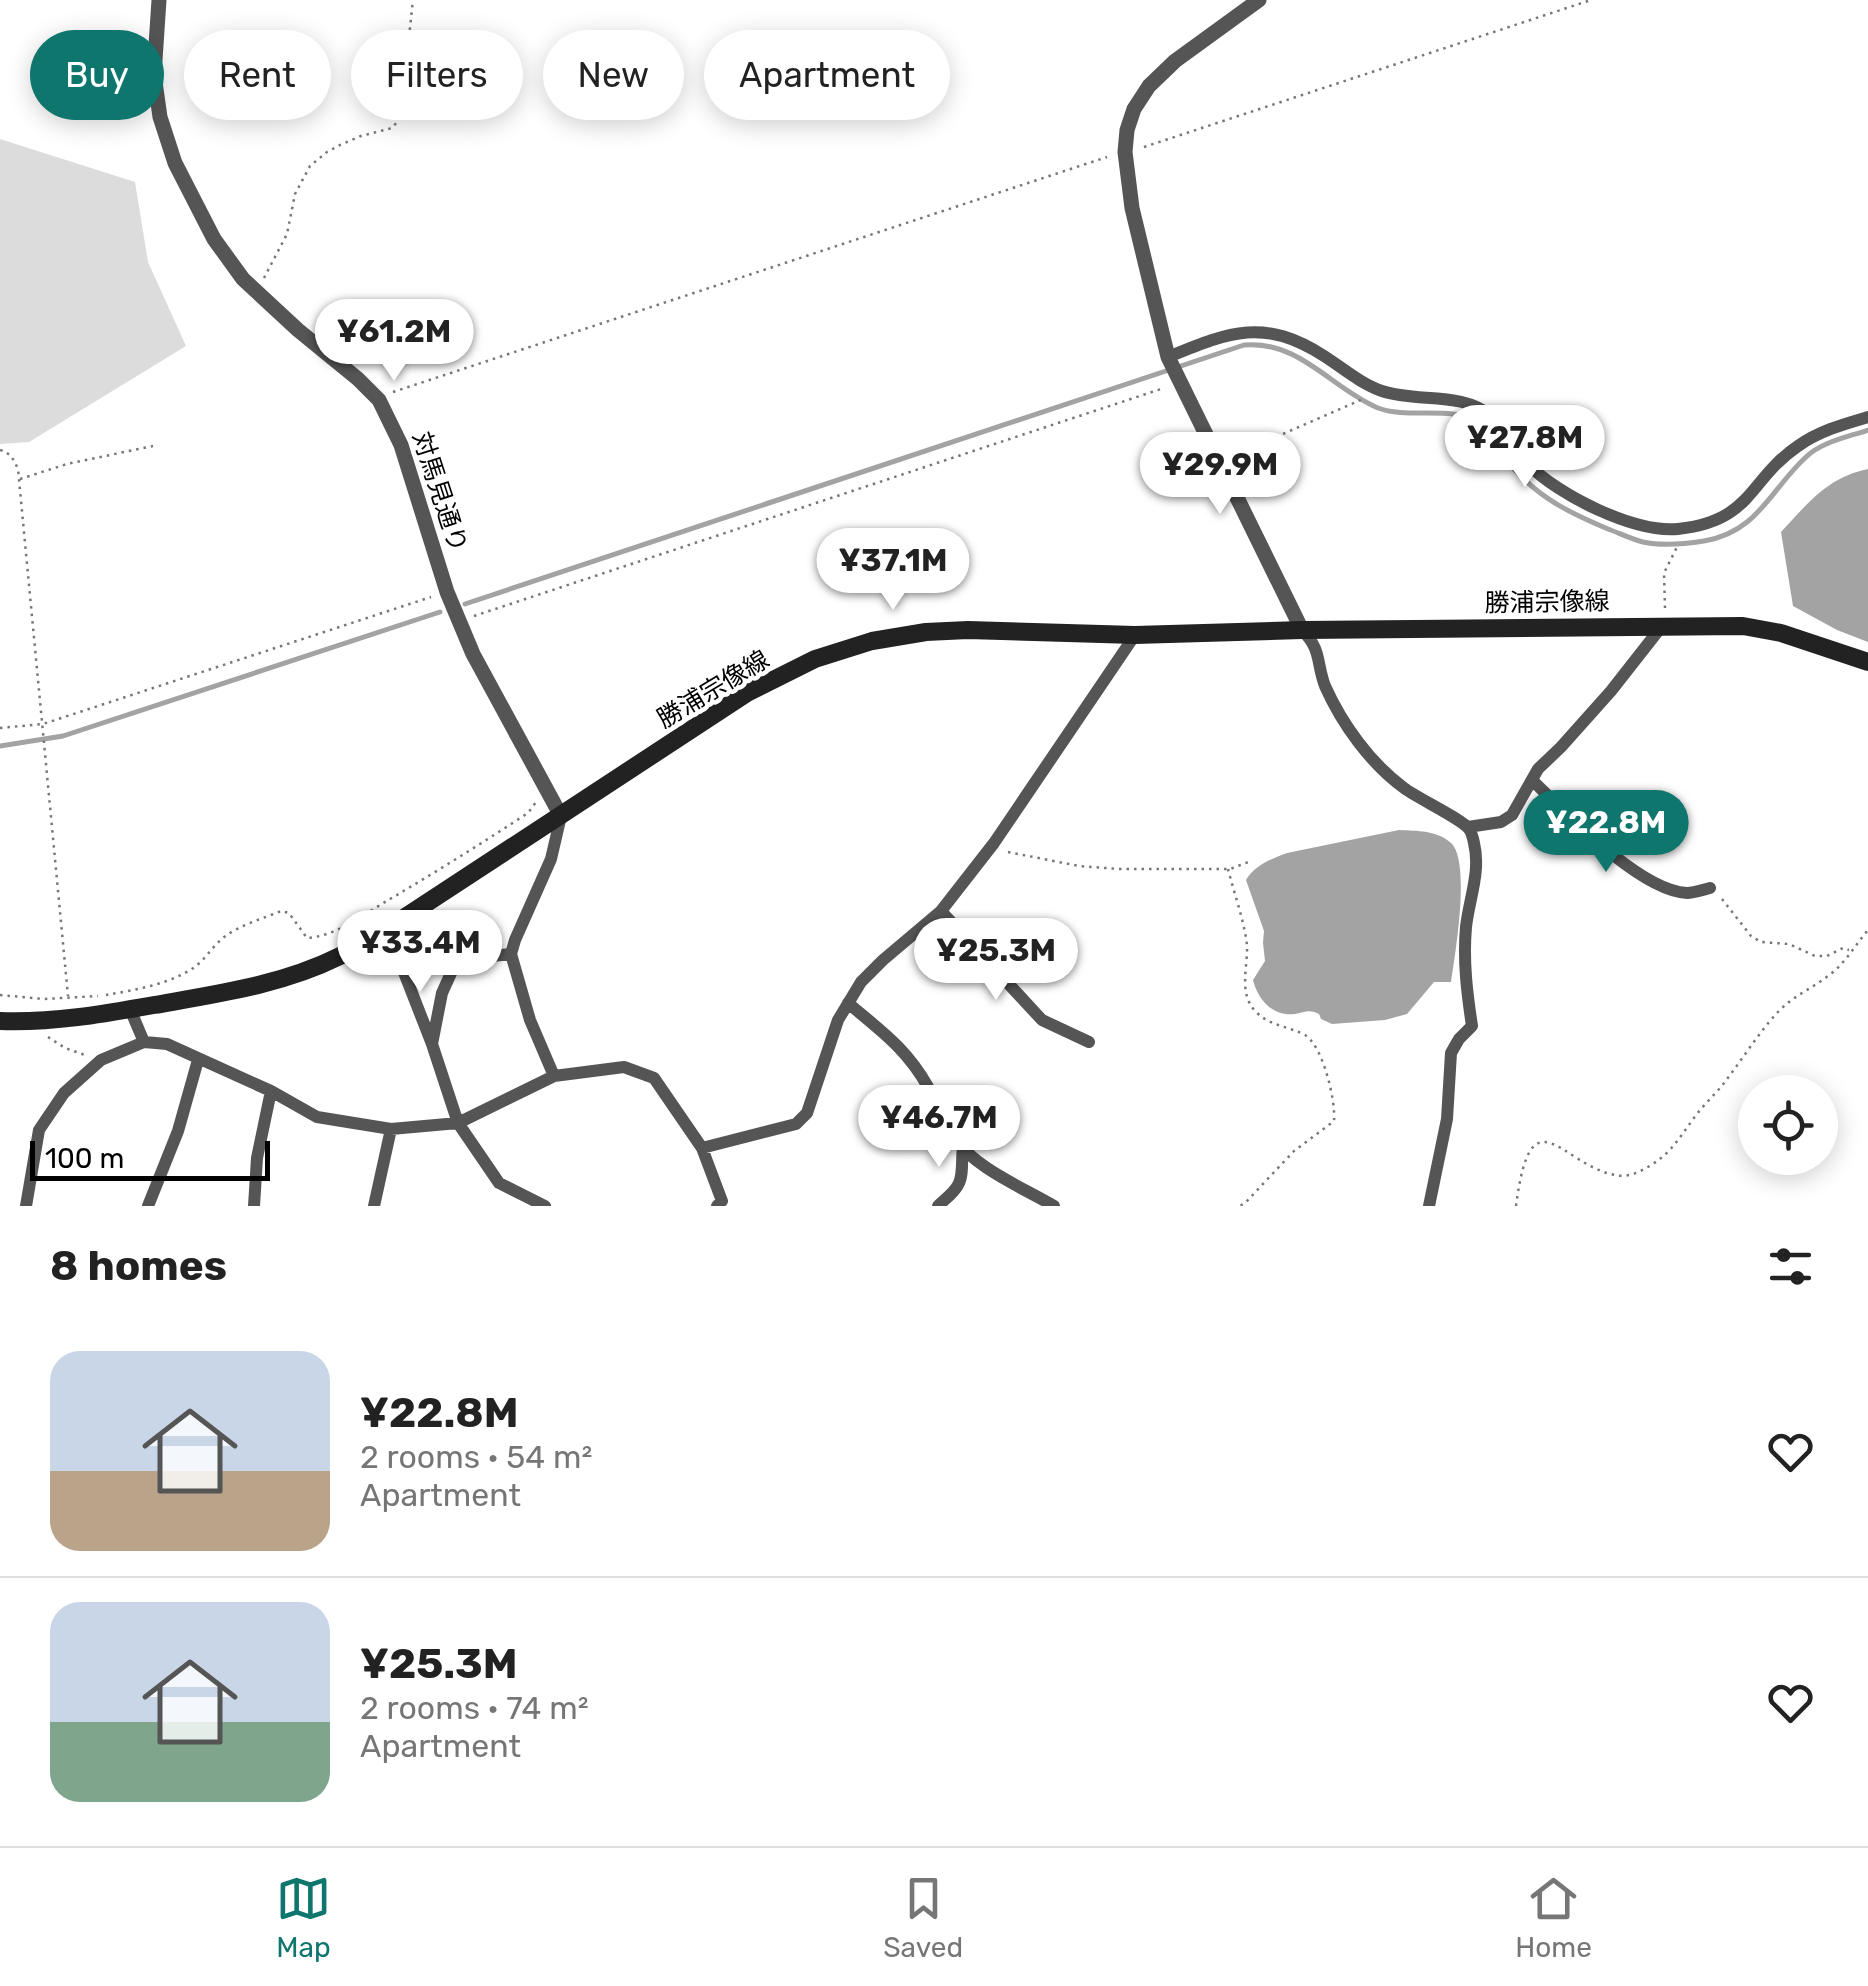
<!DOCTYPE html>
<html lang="en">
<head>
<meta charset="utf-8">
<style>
  :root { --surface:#fff; --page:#f6f6f6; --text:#222; --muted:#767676; --line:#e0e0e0; --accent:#0f766e }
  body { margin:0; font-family:Rubik,"Noto Sans JP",sans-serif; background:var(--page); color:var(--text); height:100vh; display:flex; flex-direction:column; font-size:38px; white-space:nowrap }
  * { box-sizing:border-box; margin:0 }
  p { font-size:32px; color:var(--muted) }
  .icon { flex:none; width:55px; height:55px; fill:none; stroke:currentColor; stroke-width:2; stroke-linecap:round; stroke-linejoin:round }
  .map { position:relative; height:1206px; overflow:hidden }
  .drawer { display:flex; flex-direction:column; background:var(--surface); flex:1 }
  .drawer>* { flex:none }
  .guide { position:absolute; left:30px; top:30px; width:1000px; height:90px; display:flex; gap:20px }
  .controls { position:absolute; left:1738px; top:1075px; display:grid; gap:20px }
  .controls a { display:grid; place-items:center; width:100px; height:100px; border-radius:50%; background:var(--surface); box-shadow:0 5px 25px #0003; font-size:50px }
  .scale { position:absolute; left:30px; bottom:25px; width:240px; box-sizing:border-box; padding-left:10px; border:5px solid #000; border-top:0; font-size:28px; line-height:35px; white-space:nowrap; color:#000; -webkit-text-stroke:8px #fff; paint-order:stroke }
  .price { position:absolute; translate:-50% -85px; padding:0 22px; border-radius:35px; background:#fff; color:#222; font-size:32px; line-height:65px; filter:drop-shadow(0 2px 5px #0008) }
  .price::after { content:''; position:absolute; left:50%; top:60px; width:30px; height:22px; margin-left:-15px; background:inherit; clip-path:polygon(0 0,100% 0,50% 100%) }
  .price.on { background:var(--accent); color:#fff }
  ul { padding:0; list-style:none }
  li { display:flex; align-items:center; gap:30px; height:250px; padding:0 50px }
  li+li { border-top:2px solid var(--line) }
  li span { display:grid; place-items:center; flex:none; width:280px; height:200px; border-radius:30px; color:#555 }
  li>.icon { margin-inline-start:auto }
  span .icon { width:120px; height:120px; fill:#fffc; stroke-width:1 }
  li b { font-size:42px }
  h2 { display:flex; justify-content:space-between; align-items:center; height:120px; padding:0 50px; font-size:42px }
  .pill { padding:0 35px; border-radius:45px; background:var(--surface); box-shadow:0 5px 25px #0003; font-size:35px; line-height:90px }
  .pill.on { background:var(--accent); color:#fff }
  .menu { display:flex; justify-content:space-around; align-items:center; height:140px; border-top:2px solid var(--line); background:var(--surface); font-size:28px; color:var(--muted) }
  .menu a { display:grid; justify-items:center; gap:5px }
  .menu .on { color:var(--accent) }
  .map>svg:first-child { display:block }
  .green { fill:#dcdcdc }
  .water { fill:#a3a3a3 }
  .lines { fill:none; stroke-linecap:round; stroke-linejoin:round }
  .stream { stroke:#a3a3a3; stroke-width:5 }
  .path { stroke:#777; stroke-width:2.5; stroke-dasharray:2.5 5; stroke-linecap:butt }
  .minor { stroke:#555; stroke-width:12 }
  .tertiary { stroke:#555; stroke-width:15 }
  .secondary { stroke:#222; stroke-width:18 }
  .labels { text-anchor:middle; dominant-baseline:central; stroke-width:9; stroke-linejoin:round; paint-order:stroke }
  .street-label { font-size:25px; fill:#000; stroke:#fff }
</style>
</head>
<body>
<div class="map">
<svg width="1868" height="1206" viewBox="0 0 1868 1206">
  <rect width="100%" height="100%" fill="#fff"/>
  <path class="green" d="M0,139L135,182L148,262L186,346L29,442L0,444Z"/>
  <path class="water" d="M1868,469V642L1837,630L1793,606L1781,532C1808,503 1828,477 1868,469Z
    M1399,830C1417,831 1437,830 1451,843C1471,861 1455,955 1451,982H1434L1407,1014L1385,1020L1332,1024L1321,1019L1319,1014C1309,1009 1306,1012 1295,1014C1273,1017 1258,1000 1253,980L1265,961L1263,943L1264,931L1246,880C1255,865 1271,859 1287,853Z"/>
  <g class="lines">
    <path class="stream" d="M465,604L1244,345C1299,340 1331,388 1378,408C1407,419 1453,406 1475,421C1491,432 1500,454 1513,468C1541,499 1570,513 1608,529C1619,533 1631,539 1643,542C1661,546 1685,544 1704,541C1758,532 1770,490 1806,457C1821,442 1848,437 1868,430
      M0,746L63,736L440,612"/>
    <path class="path" d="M1144,147L1591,0
      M264,278L287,234L295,194L310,166L327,152L340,145L361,136L392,128L397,122L401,110L413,0
      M393,392L1107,157
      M0,450C11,453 13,459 18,469L68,996
      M1235,455L1365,398
      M20,479L67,464L153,446
      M1665,608L1664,573L1678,545
      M474,616L1164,388
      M0,728L43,724L431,597
      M1008,852L1079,866L1119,869H1230L1251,861
      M1228,869C1234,893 1244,920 1247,945C1248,967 1238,994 1256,1012C1270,1026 1288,1026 1305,1035C1323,1046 1336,1101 1334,1121L1294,1151L1246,1202L1240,1206
      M1722,899L1751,936L1761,942L1789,944L1815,956H1827L1843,948L1849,950
      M0,995L44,999L98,996
      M106,995C134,990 172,984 196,966C206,958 213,946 223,938C239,925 262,919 281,911L289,913L307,938C337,936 364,914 390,899C436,872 482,843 528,813L536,802
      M48,1037L65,1048L85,1055
      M1516,1206C1531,1090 1561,1165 1615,1175C1628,1178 1640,1172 1651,1165C1673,1152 1682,1133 1697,1114C1706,1102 1718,1092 1727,1079C1744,1057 1759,1032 1778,1012C1793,996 1811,989 1828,976C1845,964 1855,945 1868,930"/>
    <path class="minor" d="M1168,357C1229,332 1263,317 1324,356C1343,368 1361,384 1382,391C1417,403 1462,391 1491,416C1506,429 1515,450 1528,464C1558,495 1634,533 1678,529C1753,521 1748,480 1798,446C1819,431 1844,424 1868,417
      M1302,630C1322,650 1316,662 1325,686C1342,724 1370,763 1404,788C1417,798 1462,819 1469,829C1472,833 1473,838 1474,843C1481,872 1469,899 1466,927C1463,961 1467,993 1472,1026L1459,1039L1451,1053L1447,1119L1429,1206
      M1532,780C1565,812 1640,891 1687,893C1694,893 1702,890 1710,888
      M1468,827L1501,822L1512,815L1538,769L1561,747L1611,691L1662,626
      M941,911L1042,1020L1089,1042
      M387,929L432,1044L458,1123L499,1183L545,1206
      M400,965L511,954
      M848,1003C881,1031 907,1049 928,1087C937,1102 941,1122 952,1136C978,1170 1018,1185 1054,1206
      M130,1009L144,1042L167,1044L271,1091L317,1117L391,1129L458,1123L554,1076L624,1067L654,1078L702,1148L796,1124L807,1113L838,1020L861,982L883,960L941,911L994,843L1135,635
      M432,1044L442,993L457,960
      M554,1076L530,1020L511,954L515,940L551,859L561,816
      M702,1148L722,1201L717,1206
      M26,1206L39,1130L64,1093L101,1060L144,1042
      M148,1206L178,1131L198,1060
      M254,1206L257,1158L271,1091
      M374,1206L391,1129
      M938,1206C944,1200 954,1193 958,1185C964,1175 961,1159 963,1148"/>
    <path class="tertiary" d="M159,0L154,75L160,117L175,163L214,239L243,279L298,330L358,379L379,400L401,445L447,592L473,654L561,816
      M1259,0L1175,61L1149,86L1134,109L1127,130L1125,152L1132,208L1168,357L1302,630"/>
    <path class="secondary" d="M0,1021C52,1023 103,1014 154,1005C217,994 282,985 340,956C356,948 371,938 387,929L747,693L815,659L872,641L926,632L968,630L1135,635L1302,630L1743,626L1781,633L1868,662"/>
  </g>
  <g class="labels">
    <g class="street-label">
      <text transform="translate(440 492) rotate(72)">対馬見通り</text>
      <text transform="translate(1547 602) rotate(-1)">勝浦宗像線</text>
      <text transform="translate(713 689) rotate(-31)">勝浦宗像線</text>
    </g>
  </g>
</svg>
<div class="controls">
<a><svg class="icon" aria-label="locate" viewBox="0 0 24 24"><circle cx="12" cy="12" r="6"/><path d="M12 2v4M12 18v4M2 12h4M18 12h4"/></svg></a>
</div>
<div class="scale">100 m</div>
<b class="price" style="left:394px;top:384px">¥61.2M</b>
<b class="price" style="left:1525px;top:490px">¥27.8M</b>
<b class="price" style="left:1220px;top:517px">¥29.9M</b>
<b class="price" style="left:893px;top:613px">¥37.1M</b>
<b class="price on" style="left:1606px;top:875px">¥22.8M</b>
<b class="price" style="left:420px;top:995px">¥33.4M</b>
<b class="price" style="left:996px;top:1003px">¥25.3M</b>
<b class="price" style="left:939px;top:1170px">¥46.7M</b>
<div class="guide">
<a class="pill on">Buy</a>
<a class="pill">Rent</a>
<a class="pill">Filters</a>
<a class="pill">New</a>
<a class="pill">Apartment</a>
</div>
</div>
<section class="drawer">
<h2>8 homes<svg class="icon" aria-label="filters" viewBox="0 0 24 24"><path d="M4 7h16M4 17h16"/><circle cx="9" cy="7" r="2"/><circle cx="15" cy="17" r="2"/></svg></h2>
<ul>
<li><span style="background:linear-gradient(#c9d6e8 60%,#b9a48a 0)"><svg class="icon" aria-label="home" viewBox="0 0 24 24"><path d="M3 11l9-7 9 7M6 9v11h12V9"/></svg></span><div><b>¥22.8M</b><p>2 rooms · 54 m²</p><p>Apartment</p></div><svg class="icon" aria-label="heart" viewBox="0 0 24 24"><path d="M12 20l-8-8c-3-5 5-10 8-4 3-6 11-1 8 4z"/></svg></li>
<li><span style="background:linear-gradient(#c9d6e8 60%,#7fa58c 0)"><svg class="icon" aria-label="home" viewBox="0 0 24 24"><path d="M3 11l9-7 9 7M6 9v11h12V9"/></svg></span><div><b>¥25.3M</b><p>2 rooms · 74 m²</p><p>Apartment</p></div><svg class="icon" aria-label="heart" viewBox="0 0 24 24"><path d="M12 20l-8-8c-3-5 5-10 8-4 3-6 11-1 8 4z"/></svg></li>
</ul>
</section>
<nav class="menu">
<a class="on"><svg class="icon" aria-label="map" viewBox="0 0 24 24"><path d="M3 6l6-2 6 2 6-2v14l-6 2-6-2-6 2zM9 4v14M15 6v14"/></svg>Map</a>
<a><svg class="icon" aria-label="saved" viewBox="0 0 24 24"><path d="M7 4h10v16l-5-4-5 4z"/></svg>Saved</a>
<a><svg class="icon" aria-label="home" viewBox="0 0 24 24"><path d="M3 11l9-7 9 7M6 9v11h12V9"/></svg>Home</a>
</nav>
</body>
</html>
